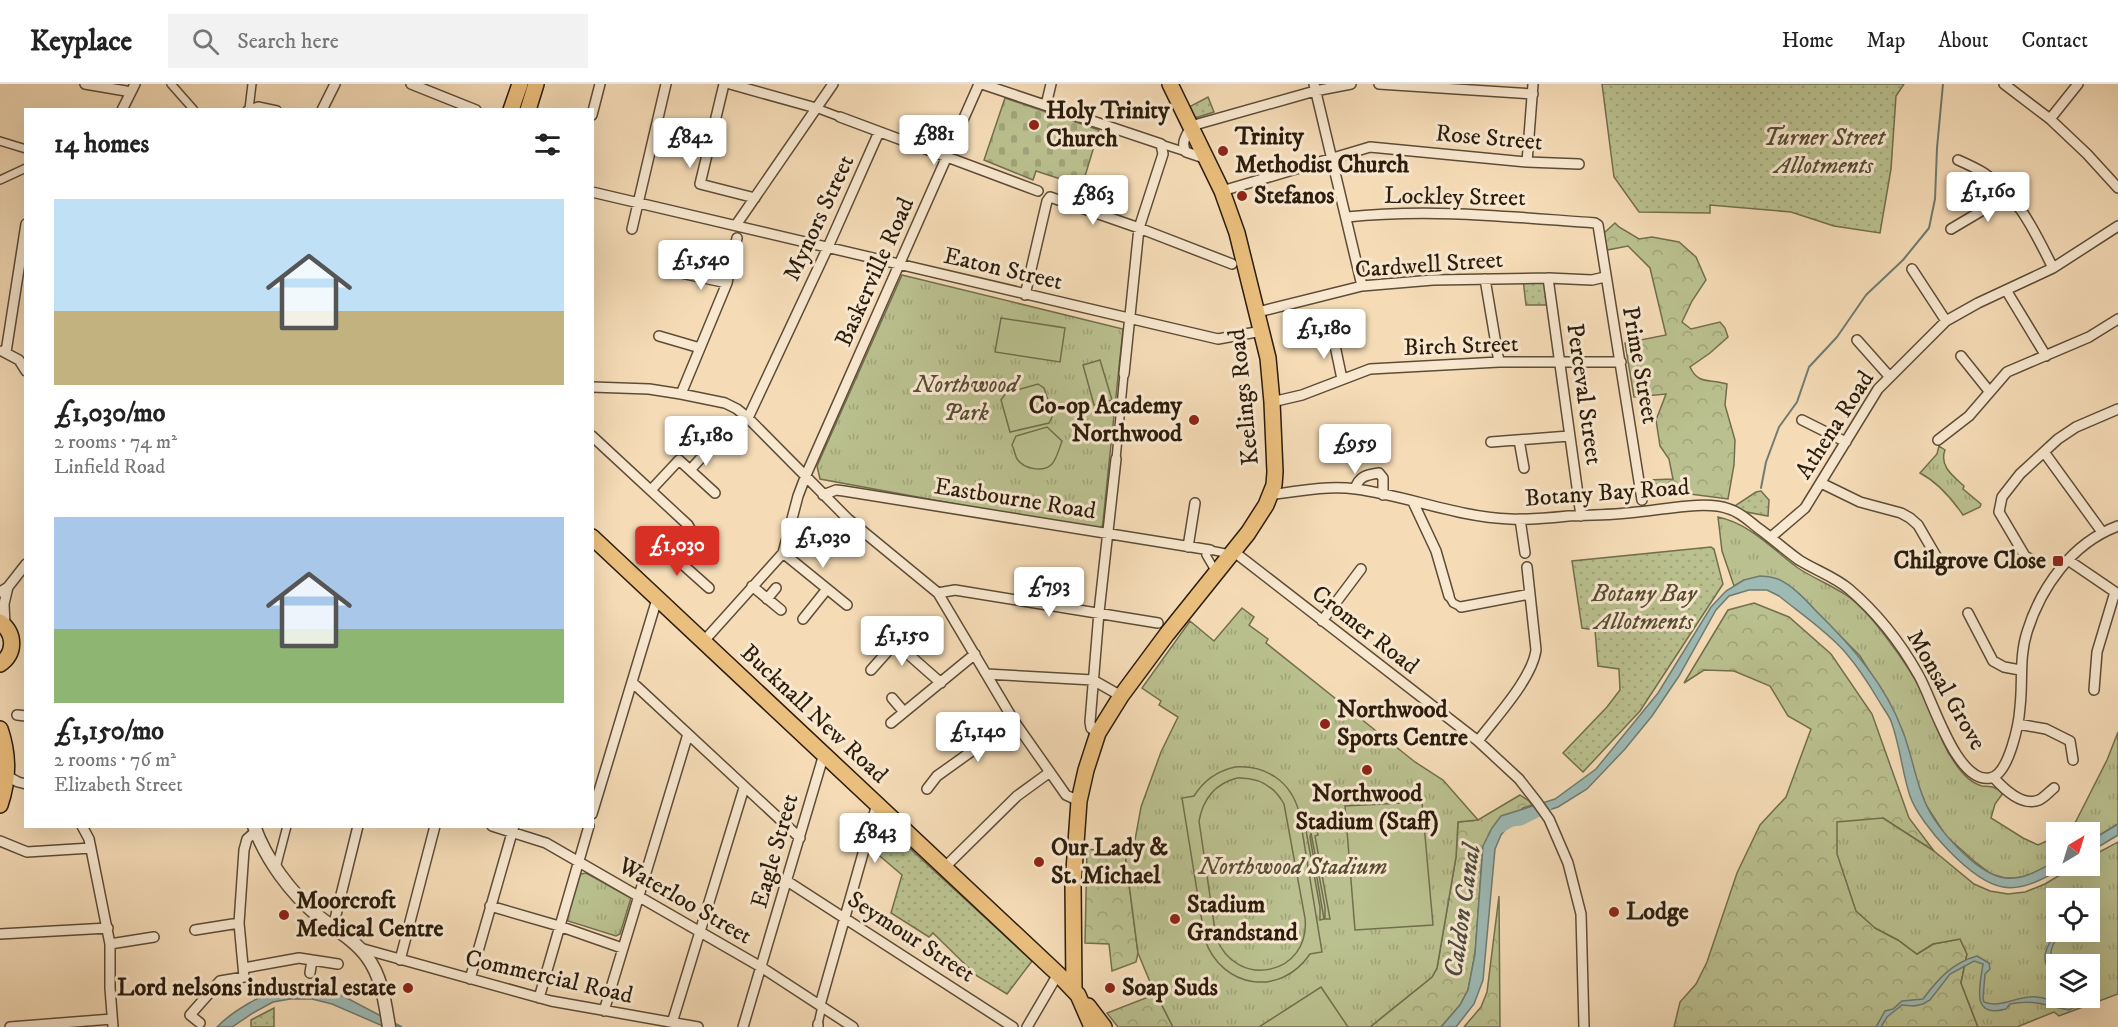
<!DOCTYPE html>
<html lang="en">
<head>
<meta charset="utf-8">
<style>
  :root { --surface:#fff; --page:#f2f2f2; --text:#222; --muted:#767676; --line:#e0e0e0; --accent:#d93025 }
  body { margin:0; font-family:"IM FELL DW Pica",serif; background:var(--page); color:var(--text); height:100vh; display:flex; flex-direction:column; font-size:22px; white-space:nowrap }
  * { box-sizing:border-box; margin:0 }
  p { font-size:20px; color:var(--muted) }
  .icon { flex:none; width:33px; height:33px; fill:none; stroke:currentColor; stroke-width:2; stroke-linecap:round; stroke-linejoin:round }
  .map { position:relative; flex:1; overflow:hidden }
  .side { position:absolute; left:24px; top:24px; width:570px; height:720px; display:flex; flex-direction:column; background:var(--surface); border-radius:0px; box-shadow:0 6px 24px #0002 }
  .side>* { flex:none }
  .needle { width:39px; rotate:38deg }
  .tools { position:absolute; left:2046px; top:738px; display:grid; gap:12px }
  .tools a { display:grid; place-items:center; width:54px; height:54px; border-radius:0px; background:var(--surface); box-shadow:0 6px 24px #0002; font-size:30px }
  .price { position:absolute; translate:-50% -51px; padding:0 14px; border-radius:6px; background:#fff; color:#222; font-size:20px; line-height:39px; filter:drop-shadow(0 2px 3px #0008) }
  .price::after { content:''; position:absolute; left:50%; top:36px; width:18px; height:14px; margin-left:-9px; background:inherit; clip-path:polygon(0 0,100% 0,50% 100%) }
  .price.current { background:var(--accent); color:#fff }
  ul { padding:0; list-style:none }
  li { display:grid; align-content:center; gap:12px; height:318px; padding:0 30px }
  li span { display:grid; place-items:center; height:186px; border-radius:0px; color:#555 }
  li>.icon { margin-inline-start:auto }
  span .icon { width:108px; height:108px; fill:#fffc; stroke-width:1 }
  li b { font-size:26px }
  h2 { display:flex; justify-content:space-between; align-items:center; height:72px; padding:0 30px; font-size:26px }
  header { display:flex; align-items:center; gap:36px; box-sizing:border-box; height:84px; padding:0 30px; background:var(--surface); border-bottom:2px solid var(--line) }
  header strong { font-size:28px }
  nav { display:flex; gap:33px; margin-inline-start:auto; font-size:21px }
  .search { width:420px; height:54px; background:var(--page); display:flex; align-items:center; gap:15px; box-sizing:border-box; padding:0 21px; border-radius:0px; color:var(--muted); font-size:22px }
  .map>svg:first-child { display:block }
  .grass { fill:url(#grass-dots); stroke:#726e4e; stroke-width:1.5 }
  .forest { fill:url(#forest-crowns); stroke:#726e4e; stroke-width:1.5 }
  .cemetery { fill:url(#cemetery-stones); stroke:#726e4e; stroke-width:1.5 }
  .park { fill:url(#park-tufts); stroke:#726e4e; stroke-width:1.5; fill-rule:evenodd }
  .pitch { fill:#bac08f; stroke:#726e4e; stroke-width:1.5; fill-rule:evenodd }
  .water { fill:#9dbab5; stroke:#6f7b71; stroke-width:1.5 }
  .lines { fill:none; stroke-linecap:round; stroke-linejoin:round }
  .stream { stroke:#6f7b71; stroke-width:2 }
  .canal { stroke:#9dbab5; stroke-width:9 }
  .pedestrian-casing { stroke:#5e4c37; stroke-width:10 }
  .minor-casing { stroke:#5e4c37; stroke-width:12 }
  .tertiary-casing { stroke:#5e4c37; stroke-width:15 }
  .primary-casing { stroke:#2b1c0c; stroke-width:18 }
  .trunk-casing { stroke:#2b1c0c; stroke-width:18 }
  .pedestrian { stroke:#f8e8d0; stroke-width:7 }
  .minor { stroke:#f8e8d0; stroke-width:9 }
  .tertiary { stroke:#f8e8d0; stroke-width:12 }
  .primary { stroke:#eabe7c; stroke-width:15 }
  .trunk { stroke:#eabe7c; stroke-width:15 }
  .poi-dot { fill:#8f2418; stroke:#f8e8d0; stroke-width:2 }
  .labels { text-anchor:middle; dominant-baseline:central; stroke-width:6; stroke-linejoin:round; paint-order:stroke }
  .poi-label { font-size:24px; font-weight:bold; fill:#2b1c0c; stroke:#f8e8d0; text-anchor:start }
  .street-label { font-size:24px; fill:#2b1c0c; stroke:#f8e8d0 }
  .park-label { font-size:24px; font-style:italic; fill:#564d33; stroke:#f8e8d0 }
  .water-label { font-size:26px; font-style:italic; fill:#4d4b3f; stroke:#f8e8d0 }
</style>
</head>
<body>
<header>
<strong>Keyplace</strong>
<div class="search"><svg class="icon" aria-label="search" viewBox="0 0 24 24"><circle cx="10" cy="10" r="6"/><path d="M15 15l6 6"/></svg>Search here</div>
<nav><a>Home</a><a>Map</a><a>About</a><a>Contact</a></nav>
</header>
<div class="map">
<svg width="2118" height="943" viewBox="0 0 2118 943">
  <defs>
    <pattern id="grass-dots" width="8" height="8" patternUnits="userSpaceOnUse" patternTransform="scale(1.5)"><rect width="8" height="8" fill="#bac08f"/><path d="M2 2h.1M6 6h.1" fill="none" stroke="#a0a47a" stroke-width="1.8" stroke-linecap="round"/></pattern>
    <pattern id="forest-crowns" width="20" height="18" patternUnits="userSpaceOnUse" patternTransform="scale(1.5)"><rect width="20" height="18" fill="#bac08f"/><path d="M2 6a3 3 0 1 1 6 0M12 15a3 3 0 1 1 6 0" fill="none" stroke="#a0a47a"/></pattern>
    <pattern id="cemetery-stones" width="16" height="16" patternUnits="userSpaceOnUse" patternTransform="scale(1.5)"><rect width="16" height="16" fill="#bac08f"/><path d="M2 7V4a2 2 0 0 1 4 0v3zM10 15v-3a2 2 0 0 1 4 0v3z" fill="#a0a47a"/></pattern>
    <pattern id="park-tufts" width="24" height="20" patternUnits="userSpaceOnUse" patternTransform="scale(1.5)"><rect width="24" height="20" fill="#bac08f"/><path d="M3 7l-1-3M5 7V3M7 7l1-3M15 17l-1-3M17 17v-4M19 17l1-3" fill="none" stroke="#a0a47a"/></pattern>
  </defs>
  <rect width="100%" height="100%" fill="#f5dcb7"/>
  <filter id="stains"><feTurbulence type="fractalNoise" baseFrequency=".00333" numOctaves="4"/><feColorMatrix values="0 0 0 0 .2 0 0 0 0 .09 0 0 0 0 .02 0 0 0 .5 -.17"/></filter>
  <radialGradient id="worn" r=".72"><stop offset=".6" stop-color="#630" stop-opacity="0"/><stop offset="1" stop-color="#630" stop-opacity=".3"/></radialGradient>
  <path class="grass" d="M1602,0H1904L1896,12L1891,85L1880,149L1834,142L1791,128L1710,121V129L1639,128L1614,93Z
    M1208,13L1214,28L1195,34L1189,23Z
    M1548,194L1552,221H1526L1523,195Z
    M1761,407L1769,416L1768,432L1730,425L1756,408Z
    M1711,463L1714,465L1723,500L1640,627L1583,688L1563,669L1607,623L1620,606L1619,585L1598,582L1595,546L1582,544L1572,477Z
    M892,748L1032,877L1007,910L977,892L933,849L929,853L891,829L902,791L874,767Z
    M274,924V943H251V936Z"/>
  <path class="forest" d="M1615,139L1619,143L1639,155L1652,153L1679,158L1696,173L1706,196L1692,217L1682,238L1691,245L1720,238L1725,244L1728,253L1710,269L1690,283C1699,302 1710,294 1727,300L1725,321L1735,356L1734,381L1728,415L1690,410L1675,413L1650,396L1673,395L1669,375L1660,362L1656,336L1666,310L1634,313L1625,259L1666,251L1650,184L1628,162L1607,166L1604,149Z
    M1754,519L1789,533L1831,570L1872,630L1909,734L1934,767L1883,734L1875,844L1898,856L1917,870L1933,860L1960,855L1967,870L1961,899L1978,943H1674L1680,918L1696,900L1707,878L1737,789L1760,741L1786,713L1811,645L1788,632L1770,602L1734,587L1704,586L1684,599L1728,526Z
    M1520,711L1529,717L1532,721L1523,724L1483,762L1475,870L1468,906L1460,921L1441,943H1370L1432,893L1437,884L1456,773L1458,738L1478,736Z
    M1087,765L1125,769L1138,869L1136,878L1112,887L1109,860L1085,859Z
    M1499,812L1500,943H1464L1481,923L1487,908Z
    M1156,910L1173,943H1118L1107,929Z"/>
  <path class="cemetery" d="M1005,14L1099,46L1082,102L1036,87L1033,96L984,76Z"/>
  <path class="park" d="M902,191L1123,245L1102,447L820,395L817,382Z
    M1939,362L1945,366C1939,382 1953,392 1964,402L1963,405L1981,420L1980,423L1963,431C1952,415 1937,398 1920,389L1937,370Z
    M1718,433C1751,440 1772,465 1798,484C1813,494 1831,501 1846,511C1871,528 1908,581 1922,608C1934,631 1939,657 1955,679C1961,688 1971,699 1982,702C1992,703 1995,702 2003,709L1995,720L1991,734L2023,754L2038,761L2056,753V777L2037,788L2018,794H2005L1991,790L1974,777L1946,752L1926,721L1914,690L1903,648L1888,617L1860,572L1800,511L1744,496L1734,502L1722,467Z
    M1242,524L1254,533L1249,541L1268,555L1266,559L1415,678L1443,696L1478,736L1458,738L1456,773L1437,884L1432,893L1370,943H1173L1150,898L1138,869L1125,769L1133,767L1141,723L1161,668L1178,633L1159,621L1161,617L1142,604L1190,537L1214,557Z
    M2118,648V740L2090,757V748H2068L2071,747L2107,676Z
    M1883,734L1934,767L1974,800L1990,807L2008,810L2025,808L2045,800L2075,782H2090V773L2118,758V910L2059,932L2054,928L2017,943H1978L1961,899L1967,870L1960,855L1933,860L1917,870L1898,856L1875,844L1856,827L1837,770V738ZM2056,814H2090V848H2056ZM2056,880H2090V914H2056Z
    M586,789L631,814L620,850L616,852L568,837L567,833L579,794L581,790Z"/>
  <path class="pitch" d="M1001,234L1065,244L1060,278L995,268Z
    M1100,276L1112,316L1094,321L1083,281Z
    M1038,300L1044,304L1053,331L1049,339L1010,348L1001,316L1006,309Z
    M1047,343L1062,357C1059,365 1057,374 1052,380C1043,389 1024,385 1017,375C1015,371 1014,365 1012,361L1016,352Z
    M1235,683C1267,681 1291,698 1299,728L1322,868L1310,870C1280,914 1222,904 1205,856L1182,714L1194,712C1204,696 1217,687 1235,683ZM1237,694C1258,693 1274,702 1284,720L1305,834C1311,891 1236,907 1216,853L1199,737C1203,715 1214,700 1237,694Z
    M1422,718L1433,841L1355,846L1345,722Z
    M1316,739L1318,751L1315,752L1330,835H1325V823L1311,749L1310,753L1324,835L1320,836V823L1305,741Z
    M1321,903L1348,943H1259Z"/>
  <path class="water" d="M1760,492C1766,492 1772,493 1778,495C1793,502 1805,515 1816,527C1852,562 1886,601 1903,648C1912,671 1915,695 1925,718C1936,744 1976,790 2005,794C2024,796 2041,785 2056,777V782H2066C2048,792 2025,807 2003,803C1972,798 1920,741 1910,712C1902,688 1900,661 1891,637C1888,630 1883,624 1879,617C1869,600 1858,583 1845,568C1828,548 1800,529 1779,512L1767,506H1749L1729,512L1716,526L1679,592L1652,632L1625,665L1587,705L1558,723L1512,738L1501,751L1495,765L1483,896L1474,920L1456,943H1441L1460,921L1468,906L1475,870L1483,762L1492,744L1501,732L1555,715L1596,685L1658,609L1711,523L1726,507L1744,496Z
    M2118,740V751L2090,768V757Z
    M2059,848H2066C2054,854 2048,866 2052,880C2053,886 2057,886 2056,893C2038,879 2044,862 2059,848Z
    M1977,872L1989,879L1990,885L1985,890L1983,914L1984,918C1999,924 2014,914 2030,913C2046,911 2057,922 2071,921L2075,914H2079L2076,922L2069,926C2046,922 2035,915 2010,920L2006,925C1970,935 1980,902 1983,880L1974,877L1950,890L1930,916L1923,920L1914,922L1902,921L1887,933L1881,943H1876L1885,927L1893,925L1902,917L1923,915C1938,895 1952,879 1977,872Z
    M305,903L332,907L343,912L402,943H385L332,920L312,915H290L273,918L253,929L232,943H217C231,928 266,907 286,904C293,903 299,903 305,903Z"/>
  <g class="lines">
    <path class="stream" d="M1761,404L1766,378L1779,343L1797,318L1809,283L1837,253L1866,211L1903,176L1929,144L1935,115L1937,64L1943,0"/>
    <path class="canal" d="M1502,744L1512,738L1521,737L1547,724"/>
    <defs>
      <path id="pedestrian" d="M171,0L194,26
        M816,24L840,33
        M249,25L252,0
        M247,26L258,22L277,26
        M0,57L26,65
        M1161,60L1186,68
        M0,96L26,84
        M1116,375L1124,290
        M1210,466L1230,470
        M1206,471L1216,488
        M1449,512L1453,519L1461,523
        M276,784L287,742
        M818,940L822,922"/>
      <path id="minor" d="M85,0L126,7L130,9
        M411,0L476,26
        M724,0L700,100L755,114
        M730,0L816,24
        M982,0L1161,60L1163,70L1139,144L1124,290
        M1314,0L1362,202
        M1379,0L1533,10
        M2004,0L2050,35L2087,70L2118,104
        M1046,21L1051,0
        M122,26L135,0
        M322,26L335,0
        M592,31L600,0
        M840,33L1038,107
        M2050,35L2078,0
        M1207,75L1186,68C1180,59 1187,51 1191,42L1315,7L1351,0
        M1958,76C1967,80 1976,84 1984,89C2018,111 2035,148 2053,184
        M1527,78L1533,0
        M1222,107L1370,63L1527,78L1579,80
        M592,108L1218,255L1262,247
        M1347,133C1431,124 1511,133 1595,139L1598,141L1642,416
        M736,141L833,0
        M632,145L666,0
        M1951,145L1988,123L2006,108
        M1912,185L1946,237
        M681,189L727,199
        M1548,194L1581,432
        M1485,195L1499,278
        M2006,206L2046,272
        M1025,211L1047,117L1050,113L1139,144L1232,180
        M1258,228L1362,202L1433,196L1548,194L1592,196L1605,193
        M659,252L700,264
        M1333,252L1342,295
        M1857,256L1889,292
        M2,267L19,276L26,287
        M6,268L26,140
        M1961,272L1989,307
        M592,303L649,305L681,310L725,319L737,325L748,334L848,435L938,509L1014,637L1066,711L1079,717
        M681,310L727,199L737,154
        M1272,318L1302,311L1370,285L1499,278H1621
        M748,334L828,163L879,48
        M1802,336L1846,358
        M592,352L688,441C699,459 692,463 679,478
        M1519,356L1524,384
        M1938,356L1969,332L2007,288L2089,253L2118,235
        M1491,358L1569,352
        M2044,368L2102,448
        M690,386L712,362
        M1821,399L1860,418L1901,429L1910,434L1918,441L1943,484
        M1355,405C1359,392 1366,391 1379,389L1383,394V411
        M651,406L679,376L715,409
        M823,411L836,406L844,407L1210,466
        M1270,411C1298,407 1328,401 1356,405C1408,412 1457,433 1510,435C1529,436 1548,434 1568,432C1591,431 1614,431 1637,428C1662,426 1706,416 1729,425C1740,428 1749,437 1758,444C1772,454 1785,466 1799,476C1815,486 1835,493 1849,505C1877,529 1900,558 1918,590C1932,613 1956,700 1990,694C2009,691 2019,639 2020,623C2023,598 2019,573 2027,548C2041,503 2072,459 2118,442
        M1413,418L1436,467L1449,512
        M1520,435L1525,469
        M1771,453L1805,424L1878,305L1946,237L1978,219L2053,184L2118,142
        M663,463L709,504
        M1188,463L1195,419
        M1233,467L1478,657L1519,695L1537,718L1549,735L1568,779L1581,830L1584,943
        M783,469L847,521
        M2068,476L2115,508L2097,568L2094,606
        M2039,480L2025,472L1999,428L2002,413L2020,390L2058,355L2076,343L2118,325
        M752,502L781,526
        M0,508L8,503L26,480
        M938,509L955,506L1158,539
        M767,515L776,504
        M1461,523L1530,510
        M1968,529L1993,577L2004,583L2020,586
        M803,535L827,505
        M1322,537L1361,485
        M5,542L4,520L8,503
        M882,547L941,599
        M703,558L783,469L798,412L806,391L979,0
        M871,586L895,559
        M986,590L1093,596L1121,612
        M632,598L800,754
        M892,614L904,628
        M17,631L26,632
        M891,639L975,570
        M2018,640L2046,645L2070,657L2073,676
        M1098,649L1091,644L1090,638L1099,528L1116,375
        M1478,657C1496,633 1532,595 1536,566L1527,483
        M7,692L18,698L26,700
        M1994,694C2004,705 2022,723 2039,716C2044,714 2050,707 2054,704
        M927,705L937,692L1014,637
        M592,730L657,515
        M82,742L89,755L110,860V904L113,943
        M492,742L546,759L761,883L853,943
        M0,757L27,768L91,764
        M945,783L1017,712L1050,688
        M787,797L1013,943
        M490,822L559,842L622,864
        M333,843L358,742
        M195,846L239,839L244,766L247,755L256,747
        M0,850L108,844
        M110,860L154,853
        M360,864L551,917L698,943
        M400,876L435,742
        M244,884L299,874L338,880
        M310,889L312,876
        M470,895L514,742
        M539,914L589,742
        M820,921L877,720
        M604,927L688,650
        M200,939L190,931L220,897L244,893L239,839
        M672,939L744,704
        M10,943L112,935
        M743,943L824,670
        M818,943V940
        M1027,943L1058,890"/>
      <path id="tertiary" d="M254,742C266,776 291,809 318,832C334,845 355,856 367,873C382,893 385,919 389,943"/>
      <path id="primary" d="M592,453L1058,890L1078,911L1092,943
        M1074,906L1073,801L1079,717L1086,686L1098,649L1121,612L1167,550L1248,449L1266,421L1274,401L1275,388L1272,318L1268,274L1237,149L1222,107L1170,0
        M1088,922L1104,943"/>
      <path id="trunk" d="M511,26L520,0
        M528,26L536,0
        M0,538C15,549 16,569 0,580
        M0,645C9,671 9,695 0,721"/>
    </defs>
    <use href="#pedestrian" class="pedestrian-casing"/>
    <use href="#minor" class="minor-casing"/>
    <use href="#tertiary" class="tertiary-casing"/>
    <use href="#primary" class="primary-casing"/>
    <use href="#trunk" class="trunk-casing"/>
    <use href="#pedestrian" class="pedestrian"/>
    <use href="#minor" class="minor"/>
    <use href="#tertiary" class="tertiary"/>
    <use href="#primary" class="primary"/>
    <use href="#trunk" class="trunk"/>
  </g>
  <g class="poi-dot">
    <circle cx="1034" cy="41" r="6"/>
    <circle cx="1223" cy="67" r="6"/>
    <circle cx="1242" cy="112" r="6"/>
    <circle cx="1194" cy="336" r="6"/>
    <rect x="2052" y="471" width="12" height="12" rx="3"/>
    <circle cx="1325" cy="640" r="6"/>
    <circle cx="1367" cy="686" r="6"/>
    <circle cx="1039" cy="778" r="6"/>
    <circle cx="1614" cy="828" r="6"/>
    <circle cx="284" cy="831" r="6"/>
    <circle cx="1175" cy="835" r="6"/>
    <circle cx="408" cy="904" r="6"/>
    <circle cx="1110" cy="904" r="6"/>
  </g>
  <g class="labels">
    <g class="poi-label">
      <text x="1046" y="27">Holy Trinity<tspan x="1046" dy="28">Church</tspan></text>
      <text x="1235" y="53">Trinity<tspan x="1235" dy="28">Methodist Church</tspan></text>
      <text x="1254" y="112">Stefanos</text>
      <text x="1182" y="322" text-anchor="end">Co-op Academy<tspan x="1182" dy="28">Northwood</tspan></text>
      <text x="2046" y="477" text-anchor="end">Chilgrove Close</text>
      <text x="1337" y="626">Northwood<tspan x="1337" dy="28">Sports Centre</tspan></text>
      <text x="1367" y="710" text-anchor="middle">Northwood<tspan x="1367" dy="28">Stadium (Staff)</tspan></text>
      <text x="1051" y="764">Our Lady &amp;<tspan x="1051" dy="28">St. Michael</tspan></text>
      <text x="296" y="817">Moorcroft<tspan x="296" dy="28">Medical Centre</tspan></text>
      <text x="1187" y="821">Stadium<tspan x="1187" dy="28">Grandstand</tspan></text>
      <text x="1626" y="828">Lodge</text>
      <text x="396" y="904" text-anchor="end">Lord nelsons industrial estate</text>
      <text x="1122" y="904">Soap Suds</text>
    </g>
    <g class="street-label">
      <text transform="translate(1489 54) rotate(5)">Rose Street</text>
      <text transform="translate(1455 113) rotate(1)">Lockley Street</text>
      <text transform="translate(819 134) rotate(-65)">Mynors Street</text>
      <text transform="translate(1429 181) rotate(-4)">Cardwell Street</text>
      <text transform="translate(1003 185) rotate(13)">Eaton Street</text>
      <text transform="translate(875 188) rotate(-66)">Baskerville Road</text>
      <text transform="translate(1461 262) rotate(-2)">Birch Street</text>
      <text transform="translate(1640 281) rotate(80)">Prime Street</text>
      <text transform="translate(1584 310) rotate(82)">Perceval Street</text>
      <text transform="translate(1244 313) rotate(-96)">Keelings Road</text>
      <text transform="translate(1835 341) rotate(-57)">Athena Road</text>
      <text transform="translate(1607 409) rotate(-4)">Botany Bay Road</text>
      <text transform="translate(1015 415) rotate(9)">Eastbourne Road</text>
      <text transform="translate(1365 546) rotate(38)">Cromer Road</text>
      <text transform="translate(1946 606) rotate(60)">Monsal Grove</text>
      <text transform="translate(814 630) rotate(43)">Bucknall New Road</text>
      <text transform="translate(775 767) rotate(-74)">Eagle Street</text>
      <text transform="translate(685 817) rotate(30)">Waterloo Street</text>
      <text transform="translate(911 853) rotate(33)">Seymour Street</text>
      <text transform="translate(549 893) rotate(13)">Commercial Road</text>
    </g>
    <g class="park-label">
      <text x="1824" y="54">Turner Street<tspan x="1824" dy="28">Allotments</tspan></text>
      <text x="966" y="301">Northwood<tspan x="966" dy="28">Park</tspan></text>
      <text x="1644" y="510">Botany Bay<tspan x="1644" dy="28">Allotments</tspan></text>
      <text x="1293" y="783">Northwood Stadium</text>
    </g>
    <g class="water-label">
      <text transform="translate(1463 827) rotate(-82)">Caldon Canal</text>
    </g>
  </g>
  <rect width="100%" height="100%" filter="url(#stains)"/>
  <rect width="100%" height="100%" fill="url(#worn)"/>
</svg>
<div class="tools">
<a><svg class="needle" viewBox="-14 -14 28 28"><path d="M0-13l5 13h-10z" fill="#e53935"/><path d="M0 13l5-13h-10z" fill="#767676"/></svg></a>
<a><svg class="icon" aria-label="locate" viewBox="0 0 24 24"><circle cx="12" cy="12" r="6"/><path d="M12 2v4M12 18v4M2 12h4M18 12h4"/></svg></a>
<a><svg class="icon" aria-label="layers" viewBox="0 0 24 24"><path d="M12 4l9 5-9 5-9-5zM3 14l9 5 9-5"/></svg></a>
</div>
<b class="price" style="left:934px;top:82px">£881</b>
<b class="price" style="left:690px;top:85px">£842</b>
<b class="price" style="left:1988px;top:139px">£1,160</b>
<b class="price" style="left:1093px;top:142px">£863</b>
<b class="price" style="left:701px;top:207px">£1,540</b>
<b class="price" style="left:1324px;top:276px">£1,180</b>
<b class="price" style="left:706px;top:383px">£1,180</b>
<b class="price" style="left:1355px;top:391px">£959</b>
<b class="price" style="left:823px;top:485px">£1,030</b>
<b class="price current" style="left:677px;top:493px">£1,030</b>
<b class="price" style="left:1049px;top:534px">£793</b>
<b class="price" style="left:902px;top:583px">£1,150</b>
<b class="price" style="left:978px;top:679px">£1,140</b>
<b class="price" style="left:875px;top:780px">£843</b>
<section class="side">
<h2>14 homes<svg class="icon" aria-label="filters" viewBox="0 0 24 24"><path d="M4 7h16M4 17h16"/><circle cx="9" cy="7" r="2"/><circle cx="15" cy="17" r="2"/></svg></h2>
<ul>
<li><span style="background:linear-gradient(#bfe0f5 60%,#c2b280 0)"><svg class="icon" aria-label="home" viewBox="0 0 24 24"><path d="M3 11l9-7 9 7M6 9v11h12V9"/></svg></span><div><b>£1,030/mo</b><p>2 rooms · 74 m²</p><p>Linfield Road</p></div></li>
<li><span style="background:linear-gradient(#a9c7e8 60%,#8fb573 0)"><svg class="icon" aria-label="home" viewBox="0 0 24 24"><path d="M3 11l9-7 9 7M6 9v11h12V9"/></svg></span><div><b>£1,150/mo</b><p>2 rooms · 76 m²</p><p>Elizabeth Street</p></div></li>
</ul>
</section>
</div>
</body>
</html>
